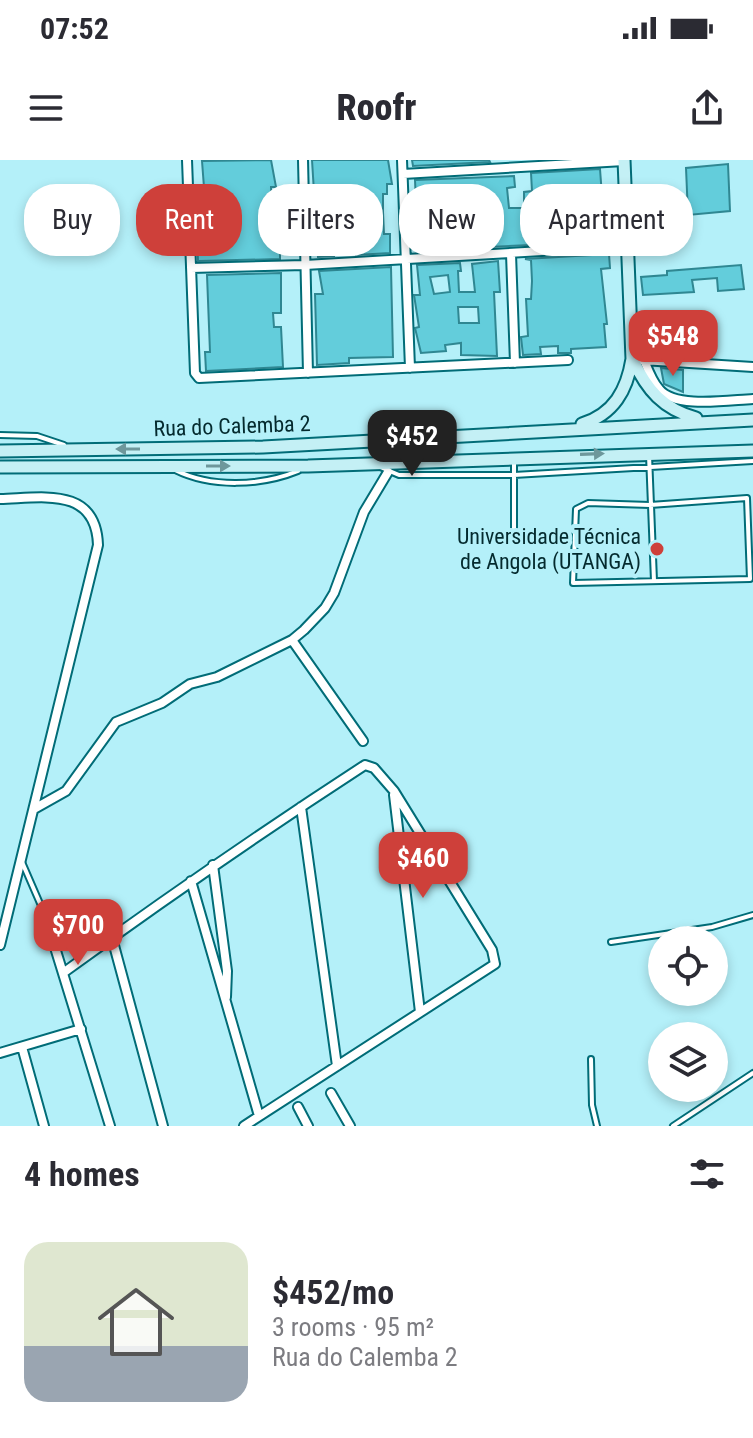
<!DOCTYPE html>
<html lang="en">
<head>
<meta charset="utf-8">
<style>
  :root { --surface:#fff; --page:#f2f2f3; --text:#2b2b33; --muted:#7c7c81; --accent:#ce403a }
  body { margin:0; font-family:"Roboto Condensed",sans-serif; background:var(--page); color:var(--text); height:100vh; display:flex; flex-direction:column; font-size:30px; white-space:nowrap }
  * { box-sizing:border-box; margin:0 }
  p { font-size:26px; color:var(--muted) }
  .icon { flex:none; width:44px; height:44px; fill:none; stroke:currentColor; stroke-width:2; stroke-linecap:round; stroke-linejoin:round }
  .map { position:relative; height:966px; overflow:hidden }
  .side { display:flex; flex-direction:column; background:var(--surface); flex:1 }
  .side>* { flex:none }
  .top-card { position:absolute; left:24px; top:24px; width:706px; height:72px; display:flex; gap:16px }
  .fabs { position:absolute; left:648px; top:766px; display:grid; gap:16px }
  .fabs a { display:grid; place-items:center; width:80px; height:80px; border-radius:50%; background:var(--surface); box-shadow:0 4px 12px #0003; font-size:40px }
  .price { position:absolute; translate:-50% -68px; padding:0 18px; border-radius:16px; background:var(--accent); color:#fff; font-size:26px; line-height:52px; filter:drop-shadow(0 2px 4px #0008) }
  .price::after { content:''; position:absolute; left:50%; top:48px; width:24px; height:18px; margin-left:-12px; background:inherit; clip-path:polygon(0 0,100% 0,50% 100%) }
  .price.selected { background:#222; color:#fff }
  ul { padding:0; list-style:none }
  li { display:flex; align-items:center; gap:24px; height:200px; padding:0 24px }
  li span { display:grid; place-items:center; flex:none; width:224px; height:160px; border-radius:24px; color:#555 }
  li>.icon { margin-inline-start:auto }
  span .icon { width:96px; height:96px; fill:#fffc; stroke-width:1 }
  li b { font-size:34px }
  h2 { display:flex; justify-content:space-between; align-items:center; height:96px; padding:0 24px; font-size:34px }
  .tag { padding:0 28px; border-radius:32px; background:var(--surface); box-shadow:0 4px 12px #0003; font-size:28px; line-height:72px }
  .tag.selected { background:var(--accent); color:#fff }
  .status { display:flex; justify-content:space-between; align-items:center; height:56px; padding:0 40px; background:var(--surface); direction:ltr }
  .status svg { height:22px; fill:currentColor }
  header { display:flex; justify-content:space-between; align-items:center; height:104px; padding:0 24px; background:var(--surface); font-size:36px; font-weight:800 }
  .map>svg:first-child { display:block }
  .building { fill:#63cddb; stroke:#2f8792; stroke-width:2; fill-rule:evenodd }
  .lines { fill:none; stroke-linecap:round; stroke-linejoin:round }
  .lane-casing { stroke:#016c77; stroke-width:8 }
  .street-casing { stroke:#016c77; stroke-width:12 }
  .secondary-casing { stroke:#016c77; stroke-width:15 }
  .lane { stroke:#fff; stroke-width:4 }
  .street { stroke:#fff; stroke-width:8 }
  .secondary { stroke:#c4f0f5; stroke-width:11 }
  .oneway { fill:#6e979b }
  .poi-dot { fill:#ce403a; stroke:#b4f0f9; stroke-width:3 }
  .labels { text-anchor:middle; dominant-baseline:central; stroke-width:8; stroke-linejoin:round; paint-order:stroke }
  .street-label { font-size:22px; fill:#042a2e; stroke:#b4f0f9 }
  .poi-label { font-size:22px; fill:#042a2e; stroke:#b4f0f9; text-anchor:end }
</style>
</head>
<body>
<div class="status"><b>07:52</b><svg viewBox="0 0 49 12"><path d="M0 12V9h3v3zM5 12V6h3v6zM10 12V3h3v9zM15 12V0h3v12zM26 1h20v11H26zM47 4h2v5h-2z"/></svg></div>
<header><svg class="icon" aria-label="menu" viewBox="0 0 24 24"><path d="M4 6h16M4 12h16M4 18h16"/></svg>Roofr<svg class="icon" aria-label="share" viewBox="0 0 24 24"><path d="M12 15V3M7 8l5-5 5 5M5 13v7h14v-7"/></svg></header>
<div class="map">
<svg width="753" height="966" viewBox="0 0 753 966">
  <rect width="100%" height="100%" fill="#b4f0f9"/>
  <path class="building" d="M271,0L276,27H271L272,45L280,44V99L198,101L196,54H206L202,1Z
    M312,0H388L392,24H387V34H383V52L384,74H390V93L356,95V91L334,92V96L318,97Z
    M412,0H489L490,2L413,6Z
    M728,4L730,51L688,55L686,8Z
    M600,9L602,36H609L610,61H603L605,80L553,83V77L531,78V85L490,87V82H474V88L418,90L415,20L514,16L515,27L507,28L509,48H524V32L532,31L531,13ZM561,33L562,48L536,49L535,34Z
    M609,94L610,108L601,109L607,164H604L606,187L571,189V193H558V186L540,187L541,194L523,195L521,177L528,176L526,139H531L532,121L531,100L525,99Z
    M498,101L500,132H494L497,196L461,195V183L445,185L446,191L421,193L415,168L419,167L414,135H420L417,105L460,103L461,111H458L459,132H475L472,104ZM448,115L450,132L434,134L430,117ZM458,147H478L479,163H459Z
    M741,105L744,129L718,131L717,118L692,120L694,132L643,135L641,117L667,115V111Z
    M391,107L393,197L349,198V203L317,205L315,134H323L319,111Z
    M281,113V153H273L274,167H281L283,207L206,211L205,192H210L207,115Z
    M661,208L683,210V232L664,224Z"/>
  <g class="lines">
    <defs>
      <path id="lane" d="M0,275L37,276L64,285
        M649,295L654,421
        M378,306L399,315H514L753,301
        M175,310C211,328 261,326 298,311
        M747,338L750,419L573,423L576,349L588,343L650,345Z
        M514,370V299
        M22,702L45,755
        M611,782L712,767L753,755
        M591,899L592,945L597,966
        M673,966L753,913"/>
      <path id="street" d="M187,0L195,213L199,218L568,200
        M303,0L308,213
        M402,0L410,208
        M403,14L624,1
        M511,94L515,203
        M191,108L305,105L627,86
        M642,200L753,207
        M644,200C648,210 652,221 659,229C675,249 729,240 753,239
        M0,339C42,338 96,326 98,385L0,785
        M292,480L363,581
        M394,635L420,852
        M301,647L337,906
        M34,649L66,631L116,562L162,543L190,524L217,517L292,480L304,470L325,448L334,433L364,352L388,312
        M213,705L227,811L226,837
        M191,721L259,956
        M45,755L110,966
        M112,778L163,966
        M63,813C162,741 262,672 365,605L374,608L394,631L492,790L495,804L244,966
        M22,887L44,966
        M0,893L81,869
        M331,933L350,966
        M298,947L308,966"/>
      <path id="secondary" d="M633,200C647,230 663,249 696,258
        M582,264C614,254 627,230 632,199L624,0
        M0,291L263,287L753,260
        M0,307L308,306L753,291"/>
    </defs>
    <use href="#lane" class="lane-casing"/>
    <use href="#street" class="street-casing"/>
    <use href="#secondary" class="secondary-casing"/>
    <use href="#lane" class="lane"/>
    <use href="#street" class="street"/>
    <use href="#secondary" class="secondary"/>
  </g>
  <defs><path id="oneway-solid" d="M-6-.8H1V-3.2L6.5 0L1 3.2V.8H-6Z" transform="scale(2)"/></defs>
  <g class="oneway">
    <use href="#oneway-solid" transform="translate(128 289) rotate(180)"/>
    <use href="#oneway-solid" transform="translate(592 294) rotate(-2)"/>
    <use href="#oneway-solid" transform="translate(218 306)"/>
  </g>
  <circle class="poi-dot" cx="657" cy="389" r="8"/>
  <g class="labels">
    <g class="street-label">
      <text transform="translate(232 266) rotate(-2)">Rua do Calemba 2</text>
    </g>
    <g class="poi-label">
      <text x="641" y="376">Universidade Técnica<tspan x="641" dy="25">de Angola (UTANGA)</tspan></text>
    </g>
  </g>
</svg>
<div class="fabs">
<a><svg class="icon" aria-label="locate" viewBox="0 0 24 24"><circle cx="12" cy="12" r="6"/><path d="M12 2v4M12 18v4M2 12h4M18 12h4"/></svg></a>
<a><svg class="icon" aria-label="layers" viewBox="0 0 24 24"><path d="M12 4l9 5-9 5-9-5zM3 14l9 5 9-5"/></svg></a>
</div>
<b class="price" style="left:673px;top:218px">$548</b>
<b class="price selected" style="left:412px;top:318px">$452</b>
<b class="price" style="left:423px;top:740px">$460</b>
<b class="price" style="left:78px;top:807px">$700</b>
<div class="top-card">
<a class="tag">Buy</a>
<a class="tag selected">Rent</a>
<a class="tag">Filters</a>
<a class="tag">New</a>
<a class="tag">Apartment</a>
</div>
</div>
<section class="side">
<h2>4 homes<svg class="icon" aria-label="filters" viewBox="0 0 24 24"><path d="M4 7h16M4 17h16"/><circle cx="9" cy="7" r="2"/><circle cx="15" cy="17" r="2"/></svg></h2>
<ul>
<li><span style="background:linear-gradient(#dfe7d0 65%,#9aa5b1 0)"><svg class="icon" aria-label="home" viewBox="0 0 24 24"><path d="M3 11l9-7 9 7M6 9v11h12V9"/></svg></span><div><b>$452/mo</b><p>3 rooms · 95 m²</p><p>Rua do Calemba 2</p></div></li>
</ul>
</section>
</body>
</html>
